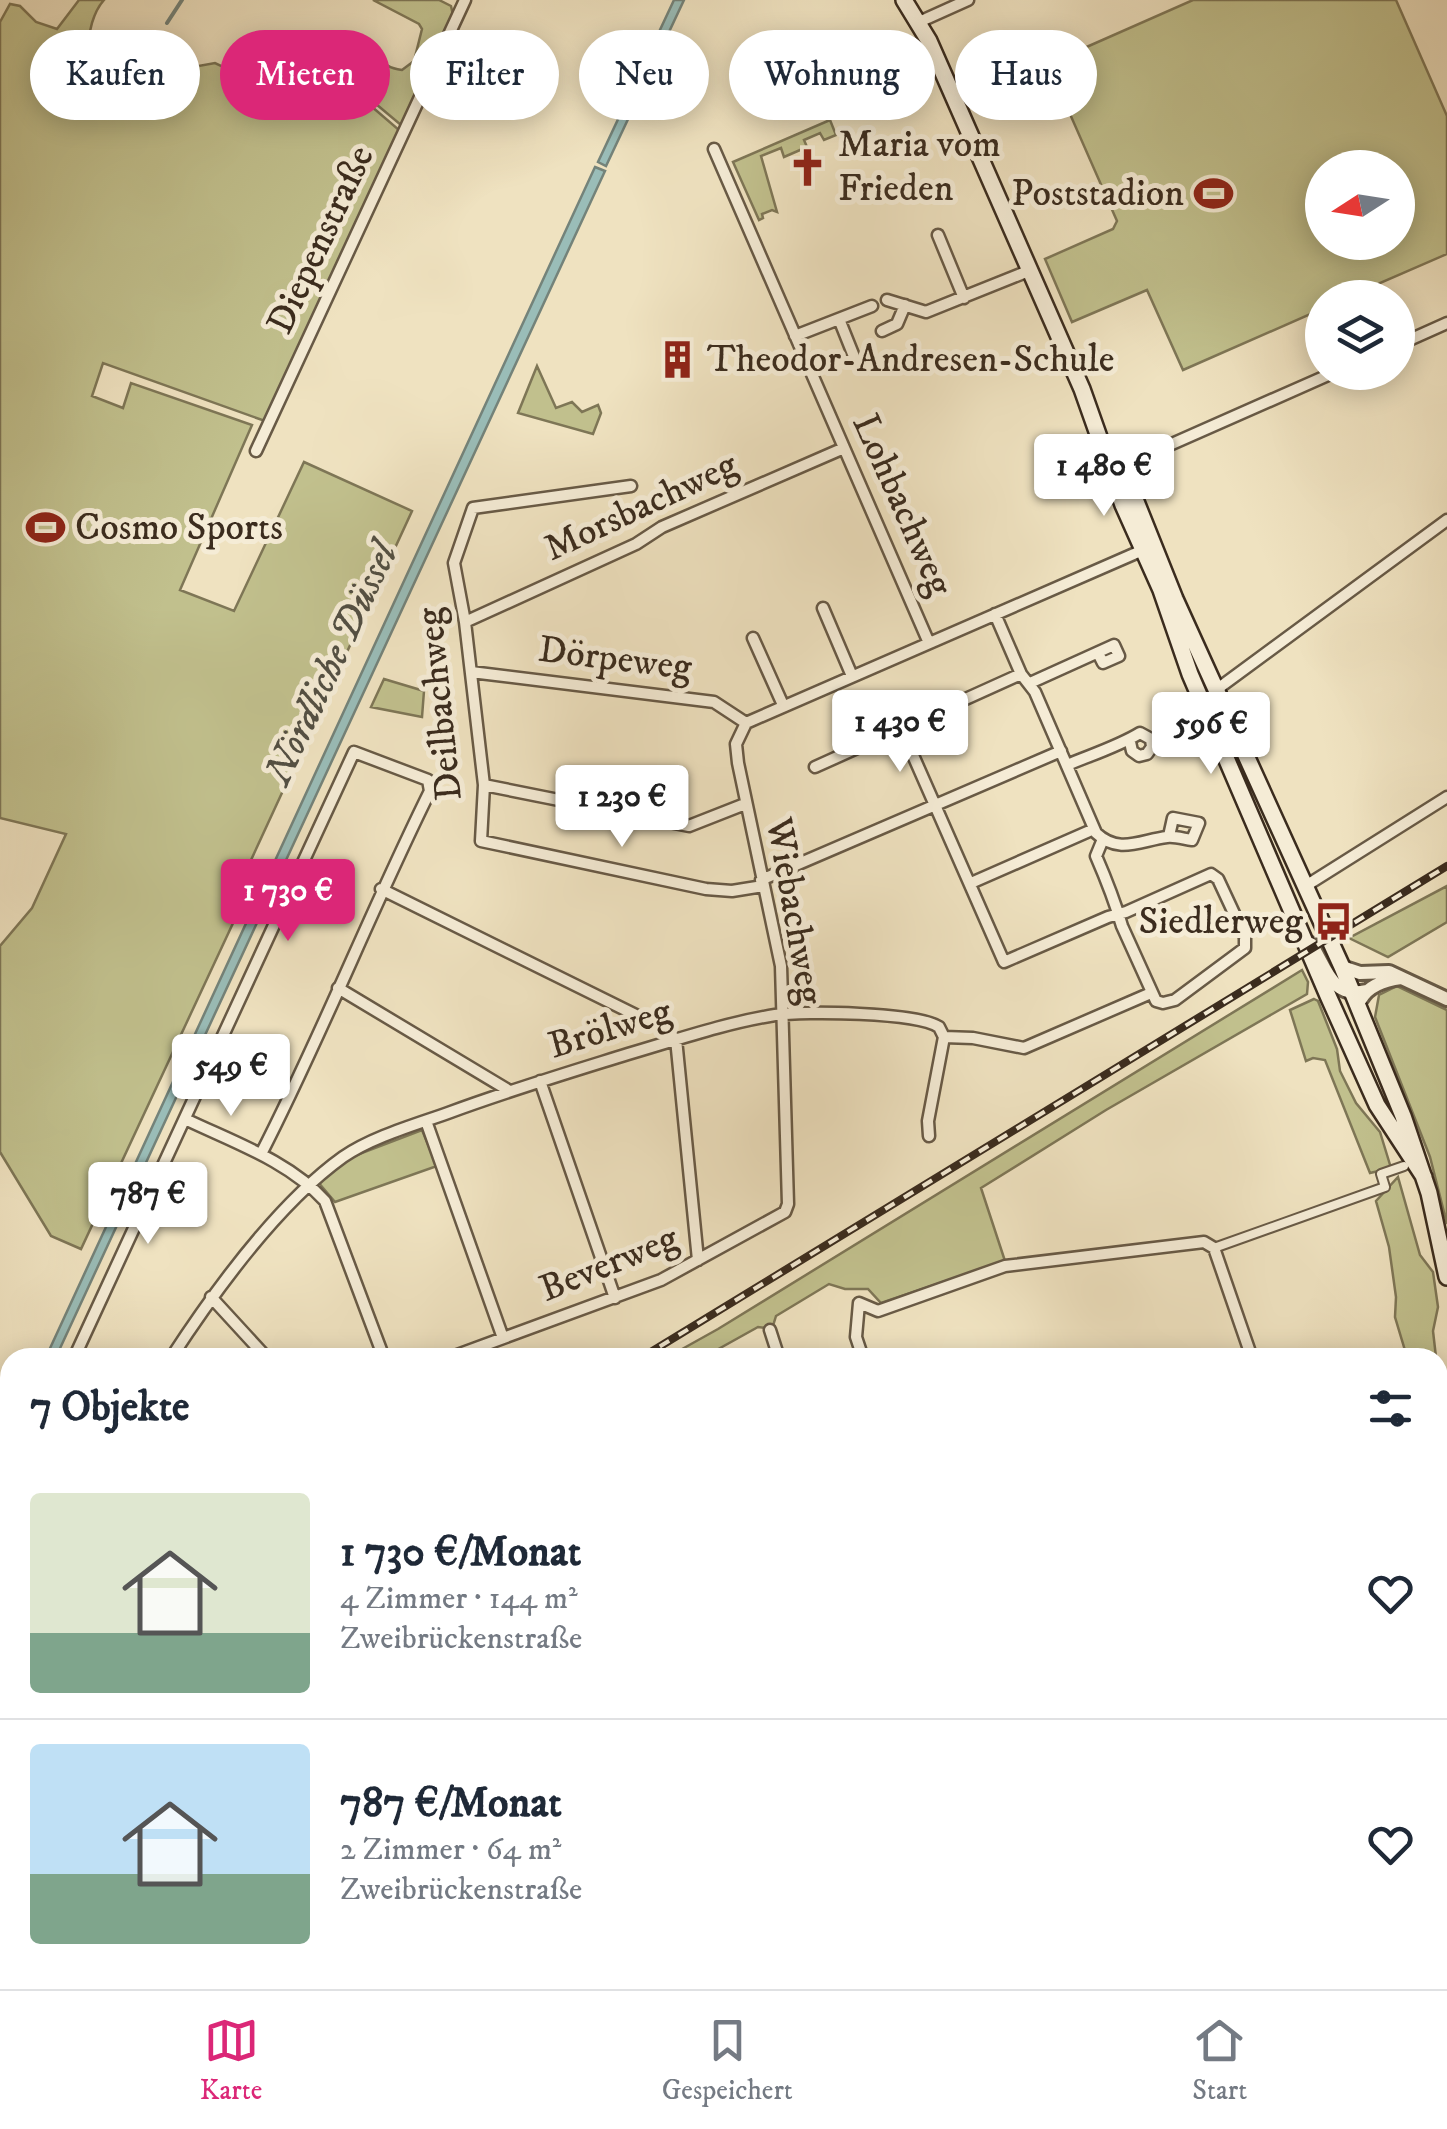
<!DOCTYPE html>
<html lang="de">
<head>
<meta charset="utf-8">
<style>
  :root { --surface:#fff; --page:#f2f2f3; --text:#1f2937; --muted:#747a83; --line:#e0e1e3; --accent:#db2777 }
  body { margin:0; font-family:"IM FELL DW Pica",serif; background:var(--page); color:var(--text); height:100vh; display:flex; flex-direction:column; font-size:38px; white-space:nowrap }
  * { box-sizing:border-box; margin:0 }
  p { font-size:32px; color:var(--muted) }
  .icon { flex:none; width:55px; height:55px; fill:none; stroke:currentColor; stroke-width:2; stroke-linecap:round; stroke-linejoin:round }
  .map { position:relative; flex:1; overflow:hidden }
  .panel { position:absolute; left:0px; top:1348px; width:1448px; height:642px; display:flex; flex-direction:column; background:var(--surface); border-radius:30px 30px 0 0; box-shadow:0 5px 25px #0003 }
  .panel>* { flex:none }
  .top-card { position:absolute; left:30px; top:30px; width:1388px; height:90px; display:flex; gap:20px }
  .needle { width:65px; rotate:258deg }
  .controls { position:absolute; left:1305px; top:150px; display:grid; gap:20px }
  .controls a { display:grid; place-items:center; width:110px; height:110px; border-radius:50%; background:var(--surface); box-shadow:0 5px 25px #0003; font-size:50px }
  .price { position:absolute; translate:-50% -85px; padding:0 22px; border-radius:10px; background:#fff; color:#222; font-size:32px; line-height:65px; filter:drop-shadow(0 2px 5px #0008) }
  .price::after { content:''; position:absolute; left:50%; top:60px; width:30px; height:22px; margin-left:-15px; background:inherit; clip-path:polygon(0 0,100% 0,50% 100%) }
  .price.on { background:var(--accent); color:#fff }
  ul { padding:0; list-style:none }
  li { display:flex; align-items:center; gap:30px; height:250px; padding:0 30px }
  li+li { border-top:2px solid var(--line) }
  li span { display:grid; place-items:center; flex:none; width:280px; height:200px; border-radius:10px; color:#555 }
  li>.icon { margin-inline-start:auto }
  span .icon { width:120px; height:120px; fill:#fffc; stroke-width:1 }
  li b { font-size:42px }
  h2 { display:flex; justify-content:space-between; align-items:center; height:120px; padding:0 30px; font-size:42px }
  .chip { padding:0 35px; border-radius:45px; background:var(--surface); box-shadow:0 5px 25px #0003; font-size:35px; line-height:90px }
  .chip.on { background:var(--accent); color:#fff }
  .dock { display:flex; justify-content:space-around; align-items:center; height:140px; border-top:2px solid var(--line); background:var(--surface); font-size:28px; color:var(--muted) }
  .dock a { display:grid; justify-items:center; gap:5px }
  .dock .on { color:var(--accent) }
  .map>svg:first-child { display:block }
  .green { fill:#c1c08d; stroke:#7e7656; stroke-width:2.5; fill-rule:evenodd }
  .water { fill:#9abdb8; stroke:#74837a; stroke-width:2.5 }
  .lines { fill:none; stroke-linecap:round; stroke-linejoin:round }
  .stream { stroke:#74837a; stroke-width:4 }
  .pedestrian-casing { stroke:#685a46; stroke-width:12 }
  .minor-casing { stroke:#685a46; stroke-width:15 }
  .tertiary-casing { stroke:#685a46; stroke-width:18 }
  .secondary-casing { stroke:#3b2c1e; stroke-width:20 }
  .pedestrian { stroke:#f5ecd6; stroke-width:8 }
  .minor { stroke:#f5ecd6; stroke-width:10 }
  .tertiary { stroke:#f5ecd6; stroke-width:12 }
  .secondary { stroke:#f5ecd6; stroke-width:15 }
  .rail-casing { stroke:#3b2c1e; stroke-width:8 }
  .rail { stroke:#f5ecd6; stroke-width:4; stroke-dasharray:11; stroke-linecap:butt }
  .labels { text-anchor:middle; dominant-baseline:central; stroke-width:10; stroke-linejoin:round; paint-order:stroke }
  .poi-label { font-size:38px; fill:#3b2c1e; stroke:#f5ecd6; text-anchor:start }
  .street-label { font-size:38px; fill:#3b2c1e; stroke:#f5ecd6 }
  .water-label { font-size:40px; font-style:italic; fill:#535044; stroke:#f5ecd6 }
</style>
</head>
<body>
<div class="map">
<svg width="1447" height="1989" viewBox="0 0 1447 1989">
  <rect width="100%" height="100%" fill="#efe2c0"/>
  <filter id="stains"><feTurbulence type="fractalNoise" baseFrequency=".002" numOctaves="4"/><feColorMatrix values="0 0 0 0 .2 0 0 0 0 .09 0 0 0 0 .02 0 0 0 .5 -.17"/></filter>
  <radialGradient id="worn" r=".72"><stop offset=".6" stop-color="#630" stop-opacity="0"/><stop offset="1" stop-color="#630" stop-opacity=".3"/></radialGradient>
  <path class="green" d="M79,0H104C95,10 85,35 92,48C95,53 100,56 103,60L112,56L110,72L132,78L215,63L266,87L290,88L319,101L330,99L334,86L356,103L371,106L399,130L265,421L103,363L92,396L123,408L131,383L252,425L180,590L234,611L304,462L412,511L239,886L248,891L81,1249L51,1236L0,1152V946L32,908L66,834L0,818V22L10,4L20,6L36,22L57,29Z
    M373,0H439L451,6L453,15L401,125L376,104L380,89L323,48L303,47L308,43L329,42L342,33C352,38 367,43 374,51C384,62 385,68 402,70L414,61L422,29L419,24Z
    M1193,0H1396L1447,116V254L1348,297L1322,298V309L1183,370L1147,290L1072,322L1045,259L1113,229L1117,221L1048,64ZM1322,168H1398V242H1322Z
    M830,120L836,135L824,140L820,133L804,140L807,147L784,157L781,148L761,156L777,212L772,210L762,214L763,218L759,220L733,162Z
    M537,366L556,408L572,402L582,412L598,405L601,413L593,434L518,413Z
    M384,679L424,691L422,717L371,707Z
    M1447,886V922L1388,957L1349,938Z
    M1302,970L1308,982L1307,994L1106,1110L981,1188L1005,1261L881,1303L868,1289H845L829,1284L776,1316L772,1329L758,1327L704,1357L666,1358L718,1329Z
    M1397,986L1447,1010V1224L1430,1157L1375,1017L1379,995Z
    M1314,999L1318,1001L1337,1049L1340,1071L1356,1103L1380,1132L1391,1168L1370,1173L1325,1060L1313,1058L1306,1061L1290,1010Z
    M422,1130L437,1166L335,1202L318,1182L346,1159Z
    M1398,1177L1420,1255L1433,1272L1438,1307L1433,1331L1436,1357H1407L1395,1317L1396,1297L1389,1247L1376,1201Z
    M1438,1374L1441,1404H1447V1520L1442,1576L1438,1578Z
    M1447,1692V1847L1438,1838V1725Z
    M10,1756V1980H104L108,1989H100L99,1982L86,1989H0V1762Z"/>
  <path class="water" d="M674,0H684L606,166L598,162Z
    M595,167L605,171L56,1357H46Z"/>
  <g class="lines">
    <path class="stream" d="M167,23L182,0"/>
    <defs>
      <path id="pedestrian" d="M1214,1248L1385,1187L1381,1174L1404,1166"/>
      <path id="minor" d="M919,22L968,0
        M714,149L929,643
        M938,235L964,298
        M887,300L926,312L1031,270
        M839,319L855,359
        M882,331L897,324L905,305
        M795,336L872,306
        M1398,345L1447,323
        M256,451L465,0
        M1116,476L1113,470L1335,372
        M631,486L473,508L454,563L465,622L484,785L481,841L706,889L732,891L763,886
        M823,608L852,676
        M995,614L1021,674L1035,692L1096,833C1119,855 1141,840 1167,837C1175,836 1184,839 1192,840L1199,823L1173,818L1169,836
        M465,622L636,544L662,527L844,448
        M753,638L783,705
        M471,672L714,702L746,723
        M1030,683L1114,645L1119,656L1103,663L1098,653
        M1216,690L1447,520
        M901,728L1004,962L1108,917L1126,912L1211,874L1218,879L1245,937V948L1175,1000L1163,1003L1156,1001L1122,926C1115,902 1106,879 1096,856L1103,839
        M1067,765C1091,755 1119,746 1140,733L1151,739L1152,747L1147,754L1139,756L1132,751L1130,742
        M815,767L1021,674
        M484,785L689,826L745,804
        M761,880L1061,751
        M971,883L1094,829
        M1304,887L1447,797
        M381,889L658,1026L676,1039L698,1260
        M338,988L508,1090
        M540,1081L615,1298
        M185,1119C233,1142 289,1161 325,1201L384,1358
        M426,1121L503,1338
        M929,1136L928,1121L944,1037
        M211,1297L267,1358
        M770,1330L779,1358
        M74,1358L354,752L428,780L430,791C371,910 322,1035 261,1154
        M171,1358C214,1292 279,1203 343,1157C372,1137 414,1125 448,1113C507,1091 567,1073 628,1054C676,1040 725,1023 775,1015C805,1011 916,1012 939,1027L944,1037L973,1038L1024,1048L1151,993
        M449,1358L661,1280L785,1212L788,1204L781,966L738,763L736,744L746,723L1143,550
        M863,1358L856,1337L859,1303L878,1311L1005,1266L1204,1242L1214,1248L1252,1358
        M0,1464L10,1469
        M1438,1587L1447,1588
        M0,1623L10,1601
        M1438,1850L1447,1858
        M304,1980L307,1989
        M773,1980L776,1989
        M190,1989L215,1980
        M521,1989L549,1983
        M1106,1989L1109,1980"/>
      <path id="tertiary" d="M1311,944C1326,967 1331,999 1366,991
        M1342,967L1360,973L1389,972L1447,999
        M1361,999C1369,985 1386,980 1401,978"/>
      <path id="secondary" d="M904,0L929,41L1082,389L1123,505L1161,590L1190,674L1329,998L1377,1105L1424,1177
        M1119,477L1135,499L1175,599L1342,967L1403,1116L1429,1193L1447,1277
        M1438,1683L1447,1637
        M1310,1989L1314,1980
        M1333,1989L1337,1980"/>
    </defs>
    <use href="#pedestrian" class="pedestrian-casing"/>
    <use href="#minor" class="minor-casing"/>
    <use href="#tertiary" class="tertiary-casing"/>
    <use href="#secondary" class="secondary-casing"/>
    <use href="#pedestrian" class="pedestrian"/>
    <use href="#minor" class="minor"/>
    <use href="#tertiary" class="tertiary"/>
    <use href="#secondary" class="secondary"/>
    <defs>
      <path id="rail" d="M641,1358L1447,866
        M0,1749L10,1742"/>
    </defs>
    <use href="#rail" class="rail-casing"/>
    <use href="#rail" class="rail"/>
  </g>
  <defs>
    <symbol id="church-bare" viewBox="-9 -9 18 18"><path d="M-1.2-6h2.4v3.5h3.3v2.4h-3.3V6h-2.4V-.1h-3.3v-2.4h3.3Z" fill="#8f2418" stroke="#f5ecd6" stroke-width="2.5" paint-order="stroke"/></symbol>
    <symbol id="stadium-bare" viewBox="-9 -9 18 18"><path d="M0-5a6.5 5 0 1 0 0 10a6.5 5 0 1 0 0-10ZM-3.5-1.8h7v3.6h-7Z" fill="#8f2418" stroke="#f5ecd6" stroke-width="2.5" paint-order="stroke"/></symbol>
    <symbol id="building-bare" viewBox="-9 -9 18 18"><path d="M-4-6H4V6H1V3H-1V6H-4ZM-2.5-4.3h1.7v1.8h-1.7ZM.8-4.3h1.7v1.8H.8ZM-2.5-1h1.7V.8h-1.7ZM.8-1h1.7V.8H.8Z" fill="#8f2418" stroke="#f5ecd6" stroke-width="2.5" paint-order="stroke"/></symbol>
    <symbol id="bus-bare" viewBox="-9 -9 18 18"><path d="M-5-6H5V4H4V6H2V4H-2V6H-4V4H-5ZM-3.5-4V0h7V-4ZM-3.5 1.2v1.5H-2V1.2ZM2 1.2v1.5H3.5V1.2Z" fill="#8f2418" stroke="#f5ecd6" stroke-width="2.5" paint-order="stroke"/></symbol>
  </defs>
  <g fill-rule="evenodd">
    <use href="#church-bare" x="780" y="140" width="55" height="55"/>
    <use href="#stadium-bare" x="1186" y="166" width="55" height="55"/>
    <use href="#building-bare" x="650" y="332" width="55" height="55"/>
    <use href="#stadium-bare" x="18" y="500" width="55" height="55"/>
    <use href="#bus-bare" x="1306" y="894" width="55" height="55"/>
  </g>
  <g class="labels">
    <g class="poi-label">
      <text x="838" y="145">Maria vom<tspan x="838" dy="44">Frieden</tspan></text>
      <text x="1184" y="194" text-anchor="end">Poststadion</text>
      <text x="707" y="360">Theodor-Andresen-Schule</text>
      <text x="75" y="528">Cosmo Sports</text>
      <text x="1303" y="922" text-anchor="end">Siedlerweg</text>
    </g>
    <g class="street-label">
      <text transform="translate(321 240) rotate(-65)">Diepenstraße</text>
      <text transform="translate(902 505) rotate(66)">Lohbachweg</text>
      <text transform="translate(641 507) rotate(-25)">Morsbachweg</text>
      <text transform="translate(615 659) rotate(7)">Dörpeweg</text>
      <text transform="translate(440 704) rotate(-96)">Deilbachweg</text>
      <text transform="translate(794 911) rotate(80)">Wiebachweg</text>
      <text transform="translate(610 1029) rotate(-17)">Brölweg</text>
      <text transform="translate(609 1264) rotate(-22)">Beverweg</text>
    </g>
    <g class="water-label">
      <text transform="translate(332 664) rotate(-65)">Nördliche Düssel</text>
    </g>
  </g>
  <rect width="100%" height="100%" filter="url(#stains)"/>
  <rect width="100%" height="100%" fill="url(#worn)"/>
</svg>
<div class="controls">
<a><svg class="needle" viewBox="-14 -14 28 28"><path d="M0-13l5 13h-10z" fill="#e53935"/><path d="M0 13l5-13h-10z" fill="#747a83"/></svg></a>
<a><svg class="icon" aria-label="layers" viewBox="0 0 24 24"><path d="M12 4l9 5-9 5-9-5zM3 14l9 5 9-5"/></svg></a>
</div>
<b class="price" style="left:1104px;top:519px">1 480 €</b>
<b class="price" style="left:900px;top:775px">1 430 €</b>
<b class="price" style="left:1211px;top:777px">596 €</b>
<b class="price" style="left:622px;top:850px">1 230 €</b>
<b class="price on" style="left:288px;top:944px">1 730 €</b>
<b class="price" style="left:231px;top:1119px">549 €</b>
<b class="price" style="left:148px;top:1247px">787 €</b>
<div class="top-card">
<a class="chip">Kaufen</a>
<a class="chip on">Mieten</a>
<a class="chip">Filter</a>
<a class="chip">Neu</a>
<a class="chip">Wohnung</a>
<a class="chip">Haus</a>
</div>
<section class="panel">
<h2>7 Objekte<svg class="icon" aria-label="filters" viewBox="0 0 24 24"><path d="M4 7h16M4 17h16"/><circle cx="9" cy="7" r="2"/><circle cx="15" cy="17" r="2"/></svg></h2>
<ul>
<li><span style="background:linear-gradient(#dfe7d0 70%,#7fa58c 0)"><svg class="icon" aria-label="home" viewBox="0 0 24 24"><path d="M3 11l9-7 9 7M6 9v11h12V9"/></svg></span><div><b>1 730 €/Monat</b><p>4 Zimmer · 144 m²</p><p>Zweibrückenstraße</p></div><svg class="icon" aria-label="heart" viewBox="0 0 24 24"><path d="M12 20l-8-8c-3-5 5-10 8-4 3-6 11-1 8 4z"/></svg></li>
<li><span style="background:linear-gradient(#bfe0f5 65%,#7fa58c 0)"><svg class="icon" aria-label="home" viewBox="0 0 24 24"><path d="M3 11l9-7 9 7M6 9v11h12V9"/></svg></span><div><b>787 €/Monat</b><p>2 Zimmer · 64 m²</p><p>Zweibrückenstraße</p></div><svg class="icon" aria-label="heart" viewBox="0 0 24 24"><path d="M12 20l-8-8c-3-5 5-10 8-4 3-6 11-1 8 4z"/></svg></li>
</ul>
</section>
</div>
<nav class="dock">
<a class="on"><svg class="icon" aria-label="map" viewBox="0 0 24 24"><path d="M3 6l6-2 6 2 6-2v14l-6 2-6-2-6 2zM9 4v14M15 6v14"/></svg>Karte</a>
<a><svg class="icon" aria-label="saved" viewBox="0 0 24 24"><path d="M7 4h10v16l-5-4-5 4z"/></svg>Gespeichert</a>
<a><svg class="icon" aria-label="home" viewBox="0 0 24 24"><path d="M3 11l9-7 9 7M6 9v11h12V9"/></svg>Start</a>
</nav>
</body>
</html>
